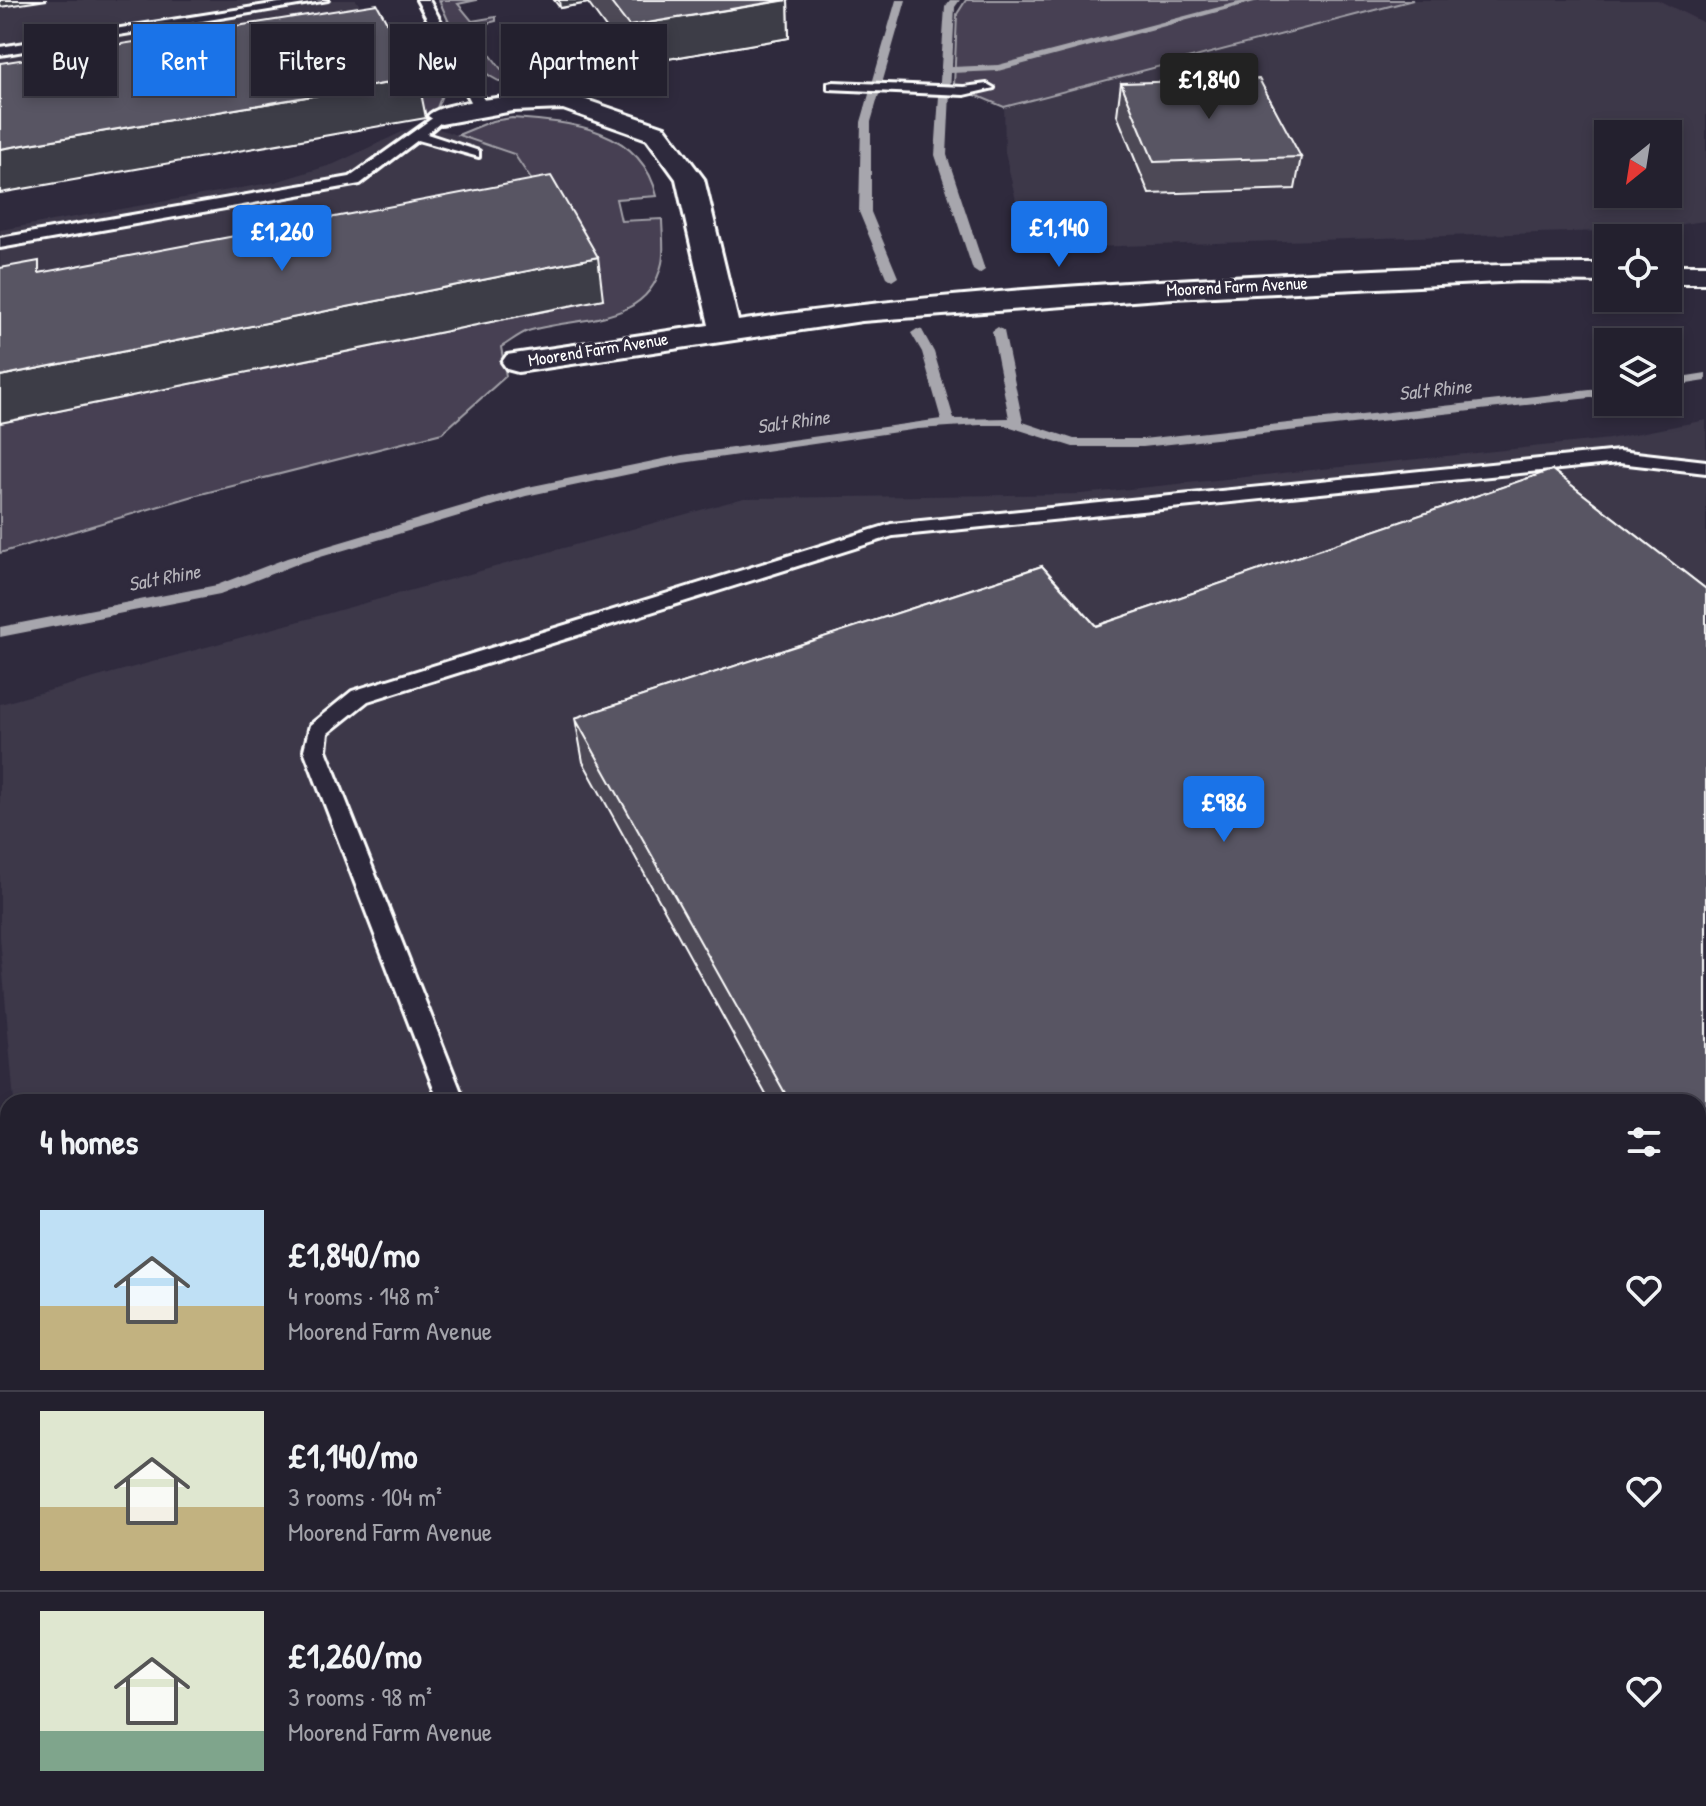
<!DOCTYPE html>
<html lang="en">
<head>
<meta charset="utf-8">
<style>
  :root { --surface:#23202e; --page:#2f2d3a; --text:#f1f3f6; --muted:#a3a3aa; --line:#403e4a; --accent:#1a73e8 }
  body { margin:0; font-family:"Patrick Hand",sans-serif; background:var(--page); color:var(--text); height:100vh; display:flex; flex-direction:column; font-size:30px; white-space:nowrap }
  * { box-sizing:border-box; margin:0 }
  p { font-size:26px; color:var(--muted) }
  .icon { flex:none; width:44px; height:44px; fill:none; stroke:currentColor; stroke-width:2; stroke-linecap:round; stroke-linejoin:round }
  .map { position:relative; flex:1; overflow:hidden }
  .sheet { position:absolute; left:0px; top:1094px; width:1706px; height:712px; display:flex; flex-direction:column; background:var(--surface); border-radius:24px 24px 0 0; box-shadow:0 4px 12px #0003,0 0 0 2px var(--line) }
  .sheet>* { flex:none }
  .guide { position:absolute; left:24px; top:24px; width:800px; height:72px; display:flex; gap:16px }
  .needle { width:52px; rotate:210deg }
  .buttons { position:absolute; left:1594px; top:120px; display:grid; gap:16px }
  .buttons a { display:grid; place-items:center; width:88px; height:88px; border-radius:0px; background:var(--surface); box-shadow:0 4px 12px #0003,0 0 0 2px var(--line); font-size:40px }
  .price { position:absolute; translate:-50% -68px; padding:0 18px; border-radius:8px; background:var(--accent); color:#fff; font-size:26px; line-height:52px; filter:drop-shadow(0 2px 4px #0008) }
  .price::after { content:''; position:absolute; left:50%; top:48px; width:24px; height:18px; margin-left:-12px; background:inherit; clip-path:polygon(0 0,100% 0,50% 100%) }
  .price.current { background:#222; color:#fff }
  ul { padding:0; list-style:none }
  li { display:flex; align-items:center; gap:24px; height:200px; padding:0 40px }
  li+li { border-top:2px solid var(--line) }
  li span { display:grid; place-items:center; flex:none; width:224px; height:160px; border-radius:0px; color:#555 }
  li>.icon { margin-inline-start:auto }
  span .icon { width:96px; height:96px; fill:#fffc; stroke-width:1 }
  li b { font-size:34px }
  h2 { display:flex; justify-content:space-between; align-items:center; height:96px; padding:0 40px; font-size:34px }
  .pill { padding:0 28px; border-radius:0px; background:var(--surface); box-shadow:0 4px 12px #0003,0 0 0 2px var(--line); font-size:28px; line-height:72px }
  .pill.current { background:var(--accent); color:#fff }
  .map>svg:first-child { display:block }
  .built { fill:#3c3749; fill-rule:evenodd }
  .green { fill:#464152; stroke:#a2a0a8; stroke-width:2 }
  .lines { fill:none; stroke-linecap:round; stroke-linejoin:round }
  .stream { fill:#a7a6ad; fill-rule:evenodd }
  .lane-casing { stroke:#fff; stroke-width:6 }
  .street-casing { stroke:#fff; stroke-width:6 }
  .lane { fill:#2f2a3d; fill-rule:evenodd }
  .street { fill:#2f2a3d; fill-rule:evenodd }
  .wall { fill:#4d4956; stroke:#fff; stroke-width:2 }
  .shaded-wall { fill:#3e3c46; stroke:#fff; stroke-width:2 }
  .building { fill:#595564; stroke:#fff; stroke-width:2 }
  .labels { text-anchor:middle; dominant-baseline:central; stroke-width:6; stroke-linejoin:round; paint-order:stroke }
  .far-street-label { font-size:18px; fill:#fff; stroke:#2f2a3d }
  .far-water-label { font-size:20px; font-style:italic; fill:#b6b4bb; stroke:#2f2a3d }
</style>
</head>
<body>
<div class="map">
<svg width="1706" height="1806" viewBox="0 0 1706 1806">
  <rect width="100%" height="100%" fill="#2f2a3d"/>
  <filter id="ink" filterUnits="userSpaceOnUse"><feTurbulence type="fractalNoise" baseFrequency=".0125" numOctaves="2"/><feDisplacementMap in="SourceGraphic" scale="16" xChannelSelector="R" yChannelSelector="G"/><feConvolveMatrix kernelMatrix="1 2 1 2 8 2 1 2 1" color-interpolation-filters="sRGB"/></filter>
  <g filter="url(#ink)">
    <path class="built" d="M0,0H356L385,43L426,118L0,193Z
      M1413,0H1658L1706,24V221L1638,230L1059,248L1017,205L1005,153L1004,107ZM1608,134H1668V194H1608Z
      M421,123L513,154L557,218L603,299L0,423V230L275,182L334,164Z
      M1706,420V1806H75L74,1798H1698V1102H14L0,938V704L744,498L1081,494L1609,439Z"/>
    <path class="green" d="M439,0H477L458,4L472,21L496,17V21L467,28L451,27Z
      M966,0H1413L1004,107L954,86L957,14Z
      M486,49L501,69L513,73L520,84C502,89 480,70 469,57Z
      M424,65L442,95L436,110L426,118L399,68Z
      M512,118C571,122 641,128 657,196L616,199L621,221L662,219C662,232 665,249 662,263C648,327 577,316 528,331C519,334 510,342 501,347L506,376L442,433L197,495L0,553V423L603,299L557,218L514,154L458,135L492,121Z"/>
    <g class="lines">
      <path class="stream" d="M896,0H906L871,122V212L898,277L892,281L886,277L859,212L861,122Z
        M950,0H960L955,7L952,67L998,65L1246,0H1262L998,71L951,73L947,155L985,270L979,274L973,270L935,155L945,7Z
        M998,327L1004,331L1023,422L1074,439H1143L1608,388V396L1143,447H1073L1004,425H980L918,429L682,463L526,496L297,564L220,594L0,637V627L217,585L287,558L523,488L682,455L941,419L922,352L911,333L917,329L922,330L934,352L954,419L1009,418L992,331Z
        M1706,373V381L1668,387V379Z"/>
      <defs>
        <path id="lane" d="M298,0H328L0,55V47Z
          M417,0H429L489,109L487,112L475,109Z
          M833,82L964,87L987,84L994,88L964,95L828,89V83Z
          M441,112L448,116L427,134L479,151V157L418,140L360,184L0,248V238L350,177Z
          M1619,451L1706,461V473L1619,463L893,536L368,701L328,733L326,750L465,1102H439L304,750L310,725L352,691L891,524Z
          M704,1798H740L743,1806H707Z"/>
        <path id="street" d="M566,93L665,127L704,179L738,321C914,295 1092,284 1269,275C1382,270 1495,263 1608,264V282L1520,281L1173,298L862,321L518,372L507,369L502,362L507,355L709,325L676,179L647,139L563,109L513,111L441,124L428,116C440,99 542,94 566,93Z
          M1668,265H1706V283H1668Z"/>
      </defs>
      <use href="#lane" class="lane-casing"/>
      <use href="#street" class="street-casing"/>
      <use href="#lane" class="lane"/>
      <use href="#street" class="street"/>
    </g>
    <path class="wall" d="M554,0H788L789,38L633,65L588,3L560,8Z
      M1121,83L1301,157L1295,189L1149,194L1117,115Z
      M1552,470L1706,589V1806H1113L1109,1798H1698V1102H770L583,762L575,718L1042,566L1096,626Z"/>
    <path class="shaded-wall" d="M0,0H47L0,7Z
      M559,0H587L588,3L560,8Z
      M788,0L789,38L633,65L629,26Z
      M418,78L426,118L0,193V149Z
      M598,257L603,299L0,423V376Z"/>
    <path class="building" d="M609,0H785L629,26Z
      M377,4L418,78L0,149V63Z
      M1259,79L1301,157L1154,162L1121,83Z
      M551,176L598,257L0,376V268L39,261V273Z
      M1552,470L1706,589V1806H1137L1133,1798H1698V1102H790L575,718L1042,566L1096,626Z"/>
  </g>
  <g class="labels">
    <g class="far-street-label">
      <text transform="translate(1237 286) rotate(-3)">Moorend Farm Avenue</text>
      <text transform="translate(598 349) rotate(-9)">Moorend Farm Avenue</text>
    </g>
    <g class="far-water-label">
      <text transform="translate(1435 389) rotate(-6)">Salt Rhine</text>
      <text transform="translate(793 421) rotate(-8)">Salt Rhine</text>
      <text transform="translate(164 577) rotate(-11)">Salt Rhine</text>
    </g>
  </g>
</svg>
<div class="buttons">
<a><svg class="needle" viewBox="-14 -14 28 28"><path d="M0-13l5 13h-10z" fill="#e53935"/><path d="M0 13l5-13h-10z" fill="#a3a3aa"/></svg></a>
<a><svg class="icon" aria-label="locate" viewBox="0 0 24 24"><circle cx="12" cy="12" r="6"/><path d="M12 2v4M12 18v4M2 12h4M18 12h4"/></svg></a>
<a><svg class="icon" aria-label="layers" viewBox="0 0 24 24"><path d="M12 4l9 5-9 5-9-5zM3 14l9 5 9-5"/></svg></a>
</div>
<b class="price current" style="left:1209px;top:121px">£1,840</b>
<b class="price" style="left:1059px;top:269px">£1,140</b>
<b class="price" style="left:282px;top:273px">£1,260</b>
<b class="price" style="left:1224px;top:844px">£986</b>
<div class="guide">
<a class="pill">Buy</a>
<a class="pill current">Rent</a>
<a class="pill">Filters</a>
<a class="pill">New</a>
<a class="pill">Apartment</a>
</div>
<section class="sheet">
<h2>4 homes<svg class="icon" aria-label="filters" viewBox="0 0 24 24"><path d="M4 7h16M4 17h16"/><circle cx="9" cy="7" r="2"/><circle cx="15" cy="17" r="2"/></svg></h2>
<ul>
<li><span style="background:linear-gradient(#bfe0f5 60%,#c2b280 0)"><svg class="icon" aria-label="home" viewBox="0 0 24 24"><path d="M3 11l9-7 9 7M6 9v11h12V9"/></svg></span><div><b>£1,840/mo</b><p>4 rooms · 148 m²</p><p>Moorend Farm Avenue</p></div><svg class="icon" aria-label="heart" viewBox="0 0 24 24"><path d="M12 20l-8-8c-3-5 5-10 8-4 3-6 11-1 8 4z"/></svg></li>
<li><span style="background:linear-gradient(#dfe7d0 60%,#c2b280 0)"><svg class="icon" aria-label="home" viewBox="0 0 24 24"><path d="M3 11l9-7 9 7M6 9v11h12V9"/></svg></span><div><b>£1,140/mo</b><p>3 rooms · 104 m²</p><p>Moorend Farm Avenue</p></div><svg class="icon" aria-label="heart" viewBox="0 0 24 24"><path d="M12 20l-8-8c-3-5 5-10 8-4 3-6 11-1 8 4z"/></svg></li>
<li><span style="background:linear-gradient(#dfe7d0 75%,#7fa58c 0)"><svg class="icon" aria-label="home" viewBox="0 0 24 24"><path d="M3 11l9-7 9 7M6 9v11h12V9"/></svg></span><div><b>£1,260/mo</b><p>3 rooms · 98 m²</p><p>Moorend Farm Avenue</p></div><svg class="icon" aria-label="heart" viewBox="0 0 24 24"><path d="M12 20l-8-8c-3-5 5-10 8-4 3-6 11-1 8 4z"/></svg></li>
</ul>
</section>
</div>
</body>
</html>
